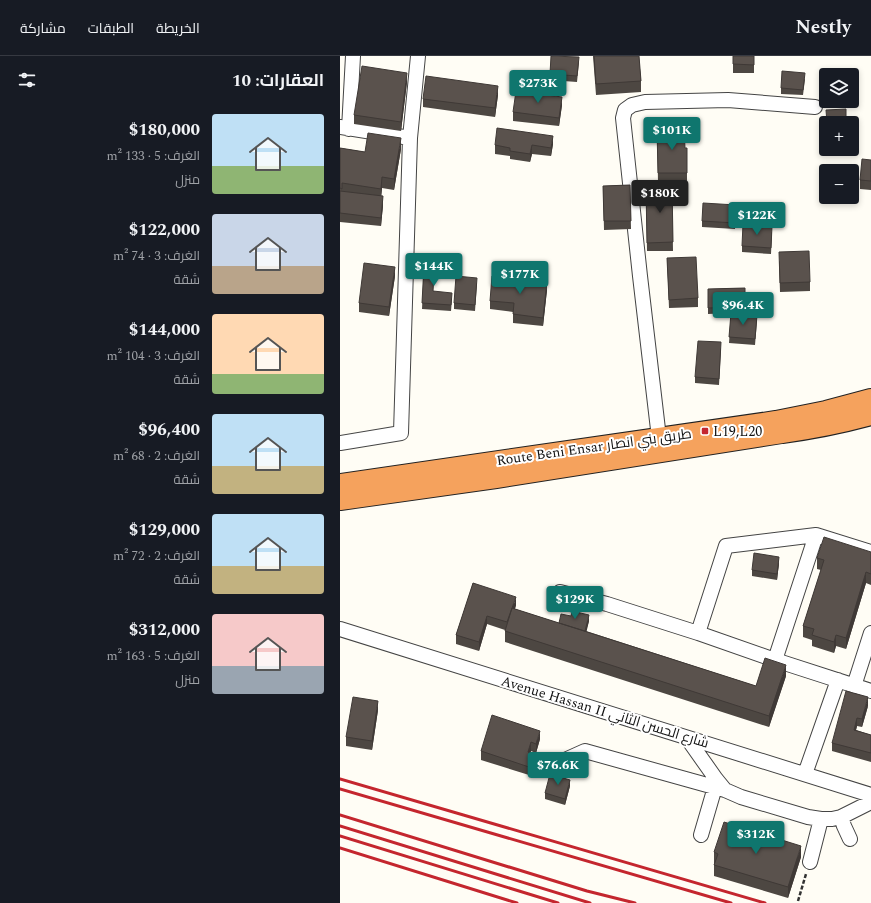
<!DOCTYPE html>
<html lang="ar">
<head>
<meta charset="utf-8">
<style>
  :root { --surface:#171b24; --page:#20242c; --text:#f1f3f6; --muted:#9ea1a6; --line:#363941; --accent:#0f766e }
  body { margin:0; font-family:Spectral,Cairo,serif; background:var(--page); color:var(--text); direction:rtl; height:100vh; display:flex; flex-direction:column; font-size:15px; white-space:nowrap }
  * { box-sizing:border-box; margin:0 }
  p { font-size:13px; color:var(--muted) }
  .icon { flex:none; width:22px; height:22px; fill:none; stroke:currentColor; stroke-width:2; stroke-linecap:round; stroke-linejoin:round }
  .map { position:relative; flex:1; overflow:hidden; direction:ltr }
  .sheet { display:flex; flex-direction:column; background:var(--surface); width:340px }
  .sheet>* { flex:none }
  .buttons { position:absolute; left:479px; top:12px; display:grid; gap:8px }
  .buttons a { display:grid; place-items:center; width:40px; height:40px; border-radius:4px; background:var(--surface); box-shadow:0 2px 6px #0003; font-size:20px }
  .price { position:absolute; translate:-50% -34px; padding:0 9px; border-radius:4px; background:var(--accent); color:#fff; font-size:13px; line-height:26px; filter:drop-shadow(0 1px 2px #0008) }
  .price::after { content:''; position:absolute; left:50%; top:24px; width:12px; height:9px; margin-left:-6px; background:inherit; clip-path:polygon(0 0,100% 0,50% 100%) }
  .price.current { background:#222; color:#fff }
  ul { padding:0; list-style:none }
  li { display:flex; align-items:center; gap:12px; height:100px; padding:0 16px }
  li span { display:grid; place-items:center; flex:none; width:112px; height:80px; border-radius:4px; color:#555 }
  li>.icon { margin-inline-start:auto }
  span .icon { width:48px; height:48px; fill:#fffc; stroke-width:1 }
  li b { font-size:17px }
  h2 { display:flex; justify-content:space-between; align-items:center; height:48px; padding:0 16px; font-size:17px }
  header { display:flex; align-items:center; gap:24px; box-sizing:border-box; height:56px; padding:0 20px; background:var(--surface); border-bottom:1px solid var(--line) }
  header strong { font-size:19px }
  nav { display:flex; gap:22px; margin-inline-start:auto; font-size:14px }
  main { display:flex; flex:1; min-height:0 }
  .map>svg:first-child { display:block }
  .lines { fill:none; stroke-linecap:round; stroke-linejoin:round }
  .minor-casing { stroke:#444; stroke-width:16 }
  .highway-casing { stroke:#222; stroke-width:22 }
  .path { stroke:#333; stroke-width:2.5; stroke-dasharray:4 2; stroke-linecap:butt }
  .minor { stroke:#fff; stroke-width:14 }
  .highway { stroke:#f5a25d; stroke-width:20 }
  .rail { stroke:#c4262e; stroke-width:3 }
  .wall { fill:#4d4742 }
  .shaded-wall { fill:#3f3936 }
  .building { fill:#5a524d; stroke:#3f3936 }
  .poi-dot { fill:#c4262e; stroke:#fff; stroke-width:1.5 }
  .labels { text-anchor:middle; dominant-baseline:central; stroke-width:4; stroke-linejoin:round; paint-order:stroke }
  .poi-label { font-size:14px; fill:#111; stroke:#fff; text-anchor:start }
  .street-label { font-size:14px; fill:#111; stroke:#fff }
</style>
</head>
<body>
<header>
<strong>Nestly</strong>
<nav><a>الخريطة</a><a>الطبقات</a><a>مشاركة</a></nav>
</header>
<main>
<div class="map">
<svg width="531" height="847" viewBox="0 0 531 847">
  <rect width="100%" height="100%" fill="#fffdf5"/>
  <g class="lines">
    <defs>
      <path id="minor" d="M0,71L70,82
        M9,73L13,0
        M319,382L300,220L283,62L285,54L292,49L305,46L388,44L475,51
        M0,387L61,377L70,82L78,0
        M220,536L267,548L358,577L435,604L531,635
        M0,573L531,739
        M358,577L386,490L476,479L531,496
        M435,604L476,479
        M514,630L531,577
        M347,682L376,723L385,734L401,741L468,761L481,763H492L501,761L531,746
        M225,704L245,695L385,734
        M465,718L498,624
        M501,761L504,770L510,783
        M361,779L375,731L376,723
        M470,806L481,763"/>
      <path id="highway" d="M0,428L436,365L486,355L531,343
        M0,444L156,422L442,377C472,373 502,367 531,359"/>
    </defs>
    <use href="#minor" class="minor-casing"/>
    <use href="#highway" class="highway-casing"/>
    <path class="path" d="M458,845L466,818"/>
    <use href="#minor" class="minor"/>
    <use href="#highway" class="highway"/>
    <path class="rail" d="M0,723L425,847
      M0,733L391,847
      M0,759L247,835L295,847
      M0,770L250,847
      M0,780L218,847
      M0,792L177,847"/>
  </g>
  <path class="wall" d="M253,0H299L301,25V36L256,39Z
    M393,0H414V17H393Z
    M239,6L237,26L210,24V18Z
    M465,23L463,39L441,38V32Z
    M67,26L61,75L14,68V59Z
    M158,39L155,61L83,51V43Z
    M222,49L219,70L173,65V56Z
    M317,72L345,92H347V126H318Z
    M213,88L211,100L192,98L190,106L170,103V100L155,98V89Z
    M0,92L25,96L61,93L54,134L42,132L41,140L43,149L41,170L0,166Z
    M531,104V134L520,133V124Z
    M290,129L291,173L264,174L263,130Z
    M332,130L333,195H307L306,131Z
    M396,155L395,173L362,171V165Z
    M432,176L431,198L402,196V190Z
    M327,202L358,242V251L329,252Z
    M439,205L470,226V235L440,236Z
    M84,209L110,211V222L94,221L93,235L112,243L111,255L82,253Z
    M55,220L49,260L19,256V247Z
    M137,227L135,255L114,253V247Z
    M405,232V257H397L417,265L415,289L389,287L391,257L368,258V233Z
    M207,234L203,270L173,267V256L150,253V245Z
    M381,292L379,329L355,327V321Z
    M531,496V529L526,527L506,593L496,590L494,597L472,590V584L463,581V570L481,514L477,513V502Z
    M439,507L437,524L412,520V514Z
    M133,527L176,549L175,553L219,567L249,565L246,575L416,630L446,620L429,671L165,586V574L147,568L139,595L116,588V579Z
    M528,650L522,671L517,670L516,674L531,679V706L492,695V687Z
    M38,654L32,694L6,690V681Z
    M200,683L196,697L191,695L190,697L193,707L189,719L141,704V695Z
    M230,730L225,749L205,743V737Z
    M374,796L461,801L448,842L374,820V809L375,807H374Z"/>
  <path class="shaded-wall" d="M67,17V26L61,75V66Z
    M158,30V39L155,61V52Z
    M222,41V49L219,70V62Z
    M213,80V88L211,100V92Z
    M61,82V93L54,134V123Z
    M192,89V98L190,106V98Z
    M42,121V132L41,144V133Z
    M43,140V149L41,170V162Z
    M55,211V220L49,260V251Z
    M207,225V234L203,270V262Z
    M439,501V507L437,524V518Z
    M526,516V527L506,593V582Z
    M176,541V549L168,575V567Z
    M249,559V565L245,582V576Z
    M147,560V568L139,595V586Z
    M496,579V590L494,597V586Z
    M446,609V620L429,671V660Z
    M528,641V650L522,671V663Z
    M38,645V654L32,694V685Z
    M517,662V670L514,682V674Z
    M200,675V683L196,697V688Z
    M191,686V695L188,705V696Z
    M193,698V707L189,719V711Z
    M230,724V730L225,749V743Z
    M461,790V801L448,842V831Z"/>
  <path class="building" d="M211,0L239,1L237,20L210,18Z
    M254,0H299L301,25L256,28Z
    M393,0H414V9L393,8Z
    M22,10L67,17L61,66L14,59Z
    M442,15L465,17L463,34L441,32Z
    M86,20L158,30L155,52L83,43Z
    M176,35L222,41L219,62L173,56Z
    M506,53V67H487L486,54Z
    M157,72L213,80L211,92L192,89L190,98L170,95V92L155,89Z
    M317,72H344L345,92H347V117H318Z
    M28,77L61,82L54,123L42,121L41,133L2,127V133L0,132V92L25,96Z
    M522,103L531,104V125L520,124Z
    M290,129L291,165H264L263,130Z
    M332,130L333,186L307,187L306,131Z
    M0,135L43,140L41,162L0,157Z
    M363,147L396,149L395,167L362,165Z
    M403,168L432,170L431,192L402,190Z
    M469,195L470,226L440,227L439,196Z
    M356,201L358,242L329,244L327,202Z
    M24,207L55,211L49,251L19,247Z
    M84,209L110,211V216L94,215L93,235L112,237L111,249L82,247Z
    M116,220L137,222L135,249L114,247Z
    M152,220L207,225L203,262L173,258L174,247L150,245Z
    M405,232V251L368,252V233Z
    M391,257L417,259L415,283L389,281Z
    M358,285L381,286L379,323L355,321Z
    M484,481L531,496V518L526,516L506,582L496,579L494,586L472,579L474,573L463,570L484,504L477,502Z
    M414,497L439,501L437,518L412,514Z
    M133,527L176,541L167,566L147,560L139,586L116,579Z
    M172,552L416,630L425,602L446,609L429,660L165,575Z
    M232,555L249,559L245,575L219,567L221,558L231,560Z
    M506,635L528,641L522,663L517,662L514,674L531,679V697L492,687Z
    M13,641L38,645L32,685L6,681Z
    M152,659L200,675L196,688L191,686L188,696L193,698L189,711L141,695Z
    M210,718L230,724L225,743L205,737Z
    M384,766L461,790L448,831L374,809L378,798L374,796Z"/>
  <rect class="poi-dot" x="361" y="371" width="8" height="8" rx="2"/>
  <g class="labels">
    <g class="poi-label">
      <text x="373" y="375">L19,L20</text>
    </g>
    <g class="street-label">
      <text transform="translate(254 391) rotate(-8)">Route Beni Ensar طريق بني انصار</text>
      <text transform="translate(265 656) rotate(17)">Avenue Hassan II شارع الحسن الثاني</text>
    </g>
  </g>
</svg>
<div class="buttons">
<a><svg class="icon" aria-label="layers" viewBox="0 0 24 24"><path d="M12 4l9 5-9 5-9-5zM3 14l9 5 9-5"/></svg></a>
<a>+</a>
<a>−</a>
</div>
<b class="price" style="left:198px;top:48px">$273K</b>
<b class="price" style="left:332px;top:95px">$101K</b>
<b class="price current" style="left:320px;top:158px">$180K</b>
<b class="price" style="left:417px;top:180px">$122K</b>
<b class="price" style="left:94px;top:231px">$144K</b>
<b class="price" style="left:180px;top:239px">$177K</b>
<b class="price" style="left:403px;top:270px">$96.4K</b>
<b class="price" style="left:235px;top:564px">$129K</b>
<b class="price" style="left:218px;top:730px">$76.6K</b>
<b class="price" style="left:416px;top:799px">$312K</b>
</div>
<section class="sheet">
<h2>العقارات: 10<svg class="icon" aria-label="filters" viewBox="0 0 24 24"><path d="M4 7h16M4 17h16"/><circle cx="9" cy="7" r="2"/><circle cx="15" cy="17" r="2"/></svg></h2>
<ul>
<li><span style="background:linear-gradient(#bfe0f5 65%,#8fb573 0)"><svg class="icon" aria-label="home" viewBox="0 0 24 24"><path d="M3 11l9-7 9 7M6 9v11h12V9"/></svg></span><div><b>$180,000</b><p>الغرف: 5 · 133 m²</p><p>منزل</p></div></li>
<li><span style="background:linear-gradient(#c9d6e8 65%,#b9a48a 0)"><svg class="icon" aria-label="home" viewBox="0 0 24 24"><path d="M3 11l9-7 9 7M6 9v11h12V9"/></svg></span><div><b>$122,000</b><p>الغرف: 3 · 74 m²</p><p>شقة</p></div></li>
<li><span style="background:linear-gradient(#ffd9b3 75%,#8fb573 0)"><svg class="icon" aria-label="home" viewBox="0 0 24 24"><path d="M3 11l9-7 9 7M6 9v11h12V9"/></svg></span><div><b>$144,000</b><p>الغرف: 3 · 104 m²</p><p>شقة</p></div></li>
<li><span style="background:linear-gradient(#bfe0f5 65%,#c2b280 0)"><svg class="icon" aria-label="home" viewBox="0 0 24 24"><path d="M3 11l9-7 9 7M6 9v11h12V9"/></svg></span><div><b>$96,400</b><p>الغرف: 2 · 68 m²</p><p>شقة</p></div></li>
<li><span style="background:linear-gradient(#bfe0f5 65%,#c2b280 0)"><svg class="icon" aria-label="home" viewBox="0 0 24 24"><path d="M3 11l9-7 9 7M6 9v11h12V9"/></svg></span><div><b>$129,000</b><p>الغرف: 2 · 72 m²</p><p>شقة</p></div></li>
<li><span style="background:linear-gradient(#f6c9c9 65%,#9aa5b1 0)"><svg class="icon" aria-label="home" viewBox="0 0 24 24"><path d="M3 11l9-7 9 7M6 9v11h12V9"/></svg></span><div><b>$312,000</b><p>الغرف: 5 · 163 m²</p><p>منزل</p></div></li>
</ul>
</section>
</main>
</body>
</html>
